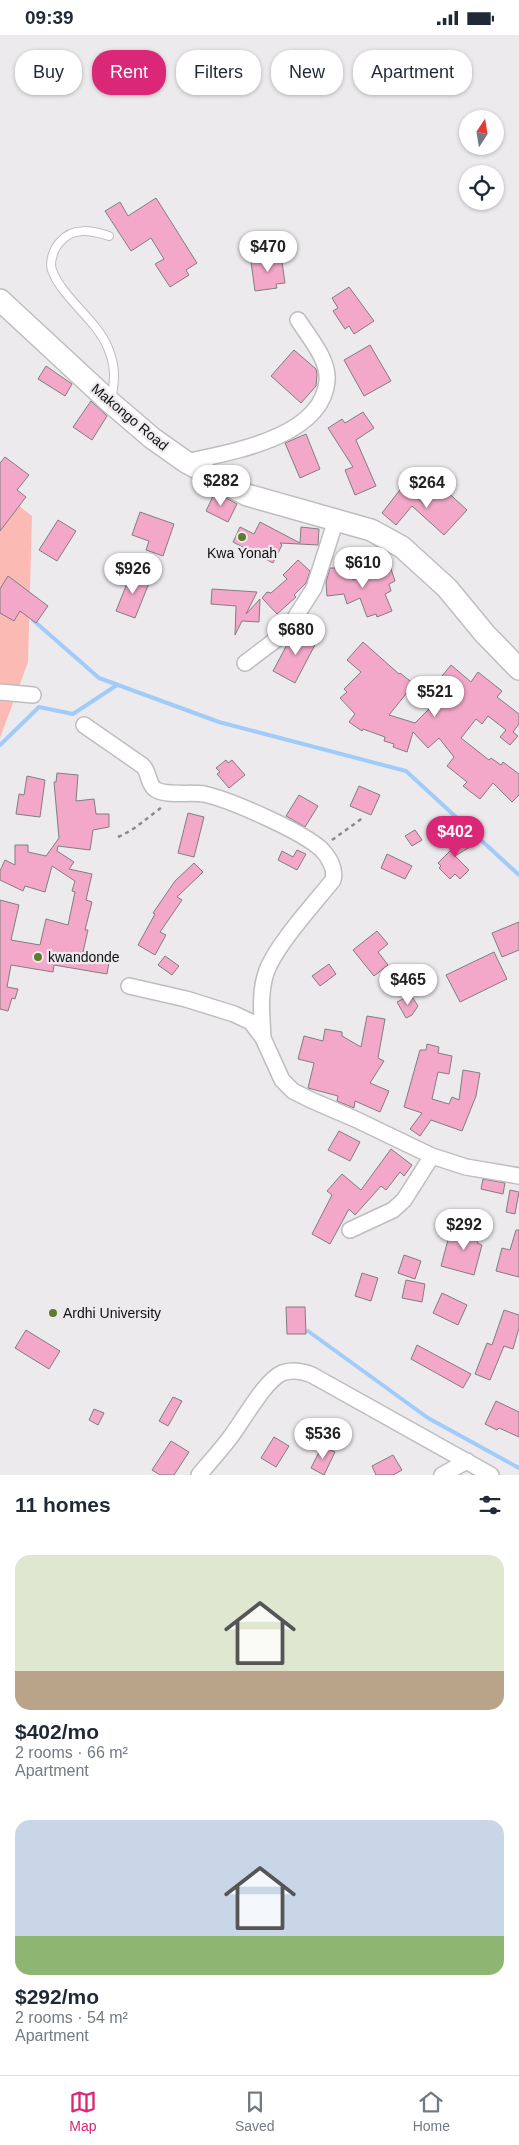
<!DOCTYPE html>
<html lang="en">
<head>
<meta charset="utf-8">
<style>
  :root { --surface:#fff; --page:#f2f2f3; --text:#1f2937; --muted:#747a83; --line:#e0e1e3; --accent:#db2777 }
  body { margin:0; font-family:Helvetica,sans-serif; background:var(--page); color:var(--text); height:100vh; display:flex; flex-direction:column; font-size:19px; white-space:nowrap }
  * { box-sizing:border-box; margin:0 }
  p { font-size:16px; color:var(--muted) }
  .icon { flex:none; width:28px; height:28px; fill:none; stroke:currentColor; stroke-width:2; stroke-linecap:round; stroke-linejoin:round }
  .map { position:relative; height:1440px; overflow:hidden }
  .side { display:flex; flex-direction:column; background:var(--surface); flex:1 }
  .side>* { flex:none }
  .top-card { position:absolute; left:15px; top:15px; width:490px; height:45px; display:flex; gap:10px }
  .needle { width:32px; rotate:12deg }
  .controls { position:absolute; left:459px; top:75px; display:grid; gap:10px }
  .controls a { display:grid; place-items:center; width:45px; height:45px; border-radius:50%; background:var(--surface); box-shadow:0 1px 4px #0004; font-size:25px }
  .price { position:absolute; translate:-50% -42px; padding:0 11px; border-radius:18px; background:#fff; color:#222; font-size:16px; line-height:32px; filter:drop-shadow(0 1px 2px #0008) }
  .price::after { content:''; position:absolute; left:50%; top:30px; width:15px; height:11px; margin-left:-8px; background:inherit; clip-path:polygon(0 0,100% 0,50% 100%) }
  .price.active { background:var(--accent); color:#fff }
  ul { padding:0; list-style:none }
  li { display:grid; align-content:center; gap:10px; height:265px; padding:0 15px }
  li span { display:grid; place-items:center; height:155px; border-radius:15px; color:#555 }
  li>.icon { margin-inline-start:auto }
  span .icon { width:90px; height:90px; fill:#fffc; stroke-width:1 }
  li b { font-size:21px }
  h2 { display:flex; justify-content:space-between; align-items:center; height:60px; padding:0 15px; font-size:21px }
  .tag { padding:0 18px; border-radius:20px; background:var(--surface); box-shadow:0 1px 4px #0004; font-size:18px; line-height:45px }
  .tag.active { background:var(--accent); color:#fff }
  .status { display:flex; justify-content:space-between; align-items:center; height:35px; padding:0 25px; background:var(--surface); direction:ltr }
  .status svg { height:14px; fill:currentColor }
  .menu { display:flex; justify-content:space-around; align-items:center; height:70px; border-top:1px solid var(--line); background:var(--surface); font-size:14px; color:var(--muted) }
  .menu a { display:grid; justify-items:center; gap:2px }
  .menu .active { color:var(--accent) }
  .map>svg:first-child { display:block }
  .green { fill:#fbbbb4 }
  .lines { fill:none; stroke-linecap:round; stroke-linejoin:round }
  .stream { stroke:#a1ccf9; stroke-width:4 }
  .building { fill:#f3a8c9; stroke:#817e7f }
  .lane-casing { stroke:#c0bdc0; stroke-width:10 }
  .street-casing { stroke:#c0bdc0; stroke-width:18 }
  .secondary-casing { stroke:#c0bdc0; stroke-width:24 }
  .path { stroke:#8a898b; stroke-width:2.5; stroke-dasharray:4 4; stroke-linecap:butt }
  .lane { stroke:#fff; stroke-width:8 }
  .street { stroke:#fff; stroke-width:15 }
  .secondary { stroke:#fff; stroke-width:21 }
  .poi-dot { fill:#5f7b30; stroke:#eceaed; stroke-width:2 }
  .labels { text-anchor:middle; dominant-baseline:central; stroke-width:4.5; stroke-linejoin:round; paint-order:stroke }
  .street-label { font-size:14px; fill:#111011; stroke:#eceaed }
  .poi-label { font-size:14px; fill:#111011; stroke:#eceaed; text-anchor:start }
</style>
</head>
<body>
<div class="status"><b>09:39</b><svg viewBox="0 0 49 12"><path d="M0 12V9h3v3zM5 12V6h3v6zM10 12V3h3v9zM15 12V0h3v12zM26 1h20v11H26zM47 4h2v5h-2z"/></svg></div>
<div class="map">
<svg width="519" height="1440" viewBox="0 0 519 1440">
  <rect width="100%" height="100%" fill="#eceaed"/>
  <path class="green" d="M0,456L32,481L28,627L0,703Z"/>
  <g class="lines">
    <path class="stream" d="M33,585L99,643L219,687L406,736L519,840
      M0,710L39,672L73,679L117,650
      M308,1296L428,1383L519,1433"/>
  </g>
  <path class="building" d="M156,163L197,228L186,235L189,240L170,252L155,229L164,224L151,203L131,216L105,176L120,167L128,181Z
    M281,220L285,248L276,249L277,253L255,256L251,227Z
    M349,252L374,286L354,299L349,291L345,294L333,276L338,273L332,263Z
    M370,310L391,346L364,361L344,325Z
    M294,315L316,334L317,339L316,351L301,368L271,341Z
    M46,331L72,349L65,361L38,344Z
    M91,366L107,381L92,405L73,392Z
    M363,377L374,393L356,405L376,451L355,460L345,435L353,432L328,393L342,384L345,388Z
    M306,399L320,434L300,443L285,408Z
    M5,422L29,440L17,455L26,462L0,496V428Z
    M403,451L425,470L442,452L467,475L444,500L412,471L396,490L382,478Z
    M215,457L237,469L228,487L206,476Z
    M140,477L174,489L163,521L146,515L149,506L132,500Z
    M58,485L76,496L57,526L39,515Z
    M260,487L300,508L301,492L319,494L318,510L280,508L282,510L273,528L233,507L240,492L254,499Z
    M298,525L310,536L306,548L294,560L296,562L277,579L262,563L267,557L271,558L287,544L283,540Z
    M390,531L395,546L389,549L391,556L385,559L392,576L377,582L376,579L367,582L360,563L347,569L344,559L327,561L326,547L330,533H338V538L348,534L353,545Z
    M132,536L151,543L135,583L116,576Z
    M8,541L48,571L36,588L20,576L14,586L0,578V554Z
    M212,554L257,557L246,579L260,564L259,587L242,586L235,600L236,571L211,569Z
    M299,594L318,604L295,648L273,636L289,606Z
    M363,607L399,639L400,638L414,649L389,680L415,688L437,666L433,663L444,650L438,646L451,630L471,647L478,637L502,656L497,662L519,679V689L513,697L518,701L510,710L500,702L506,695L488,681L482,689L476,684L461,703L489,725L491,723L501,730L503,727L519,739V760L512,767L493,748L480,764L463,751L467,747L447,731L454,722L439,703L428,713L413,697L407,717L393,712L394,709L384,706L385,702L363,694L362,696L349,687L355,679L340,663L347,657L344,654L361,637L347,625Z
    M226,725L228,728L232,725L245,740L229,753L217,739L220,737L216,733Z
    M57,738L78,740L76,766L94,764L96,779H109V792L93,795L90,815L58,811L57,816L74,827L69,834L92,839L86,865L92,867L85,895H88L83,917L110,922L107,939L54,930L53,937L11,930L7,952L18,954L15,964L12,963L8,976L0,974V865L19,870L11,905L40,910L46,884L68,890L75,857L72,856L75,846L52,831L45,857L25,851L23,856L0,845V836L5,825L15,830V810H28V817L46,821L59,803L54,747H56Z
    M27,741L45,745L40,782L16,779L19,759L24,760Z
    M359,751L380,760L371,780L350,771Z
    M299,760L318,771L305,792L286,781Z
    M188,778L204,782L194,822L178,818Z
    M457,794L470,812L455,821L469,835L460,844L455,839L450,844L439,833L441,831L438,828L456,810L449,800Z
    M415,795L422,805L412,811L405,801Z
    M297,815L306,819L297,835L278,825L282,816L293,822Z
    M387,819L412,831L405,844L381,833Z
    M194,828L203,837L177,862L182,865L160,897L166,900L155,920L138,910L155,879L153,878L175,846Z
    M519,887V915L502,922L492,898Z
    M377,896L388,909L378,917L388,930L374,941L353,915Z
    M494,917L507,944L460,967L446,940Z
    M165,921L179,931L172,940L158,930Z
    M329,929L336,939L320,951L312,941Z
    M411,960L418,971L412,980L406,983L397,967Z
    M367,981L385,984L378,1023L384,1026L370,1048L389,1056L380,1077L355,1066L354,1073L337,1066L338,1061L308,1053L314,1028L298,1024L304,1001L323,1006L325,994L342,997V1001L361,1012Z
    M427,1009L439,1012L438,1018L452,1021L449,1039L438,1037L432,1064L449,1069L452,1062L459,1065L463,1035L480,1038L476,1061L462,1096L431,1085L420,1101L410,1094L422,1078L404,1072L420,1015H426Z
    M339,1096L360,1107L350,1126L328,1115Z
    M391,1114L412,1130L404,1141L400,1137L386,1155L381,1151L355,1180L349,1174L330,1209L312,1199L332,1160L327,1156L342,1139L361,1155Z
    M483,1144L505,1148L503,1159L481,1154Z
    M510,1155L519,1157L515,1179L506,1177Z
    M469,1185L481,1187L477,1208L482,1210L474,1240L441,1231L449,1201L466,1205Z
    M516,1195H519V1242L496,1236L502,1213L510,1215Z
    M404,1220L421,1226L415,1244L398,1238Z
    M362,1238L378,1243L371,1266L355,1261Z
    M406,1245L425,1249L422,1267L402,1263Z
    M442,1258L467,1270L458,1290L433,1278Z
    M286,1272H305L306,1299H287Z
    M504,1275L519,1280V1293L513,1314L504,1311L490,1345L475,1339L487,1308L492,1310Z
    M26,1295L60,1316L49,1334L15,1313Z
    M417,1310L471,1339L463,1353L411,1324Z
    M173,1362L182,1366L168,1391L159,1386Z
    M496,1366L519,1377V1402L499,1393L497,1395L485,1389Z
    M94,1374L104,1378L98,1390L89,1385Z
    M274,1402L289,1411L276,1432L261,1423Z
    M171,1406L189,1417L174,1440H160L152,1435Z
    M322,1411L335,1417L324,1440L311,1433Z
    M393,1420L402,1435L393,1440H376L372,1431Z"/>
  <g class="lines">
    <defs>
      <path id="lane" d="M109,201C93,196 73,191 60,207C54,213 49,227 52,235C62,263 97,285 108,313C116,332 115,345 111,365"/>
      <path id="street" d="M186,427C230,417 322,403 327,346C329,325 309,302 298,285
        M245,628L286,597L314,553L336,485
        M0,657L33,660
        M84,690L143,731C149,737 148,749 155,754C163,761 192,757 204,759C231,765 301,796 321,814C329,822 336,834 333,845C314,869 275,911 266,938C259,959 262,982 263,1003
        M129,951L186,964L234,979L251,987L263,1003L282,1045L293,1056L311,1065L355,1084L432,1121L466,1132L519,1141
        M350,1195L393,1175L404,1165L432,1121
        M199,1440C209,1428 219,1417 229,1404C242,1388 264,1346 282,1338C293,1334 302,1336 312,1340L491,1440
        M442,1440L467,1426"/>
      <path id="secondary" d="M0,265L110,367L152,403L186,427L247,460L371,495L402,512L447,553L485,599L519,634"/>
    </defs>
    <use href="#lane" class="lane-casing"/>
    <use href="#street" class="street-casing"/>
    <use href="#secondary" class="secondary-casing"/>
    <path class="path" d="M118,802C138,793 146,783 164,771
      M332,805L364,782"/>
    <use href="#lane" class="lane"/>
    <use href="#street" class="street"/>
    <use href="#secondary" class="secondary"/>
  </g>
  <g class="poi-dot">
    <circle cx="242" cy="502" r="5"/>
    <circle cx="38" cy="922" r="5"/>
    <circle cx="53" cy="1278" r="5"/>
  </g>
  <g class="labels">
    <g class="street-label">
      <text transform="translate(130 382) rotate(40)">Makongo Road</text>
    </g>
    <g class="poi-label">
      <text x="242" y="518" text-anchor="middle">Kwa Yonah</text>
      <text x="48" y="922">kwandonde</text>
      <text x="63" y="1278">Ardhi University</text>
    </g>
  </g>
</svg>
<div class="controls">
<a><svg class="needle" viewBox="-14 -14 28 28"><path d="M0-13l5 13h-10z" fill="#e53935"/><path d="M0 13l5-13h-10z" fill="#747a83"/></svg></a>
<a><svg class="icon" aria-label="locate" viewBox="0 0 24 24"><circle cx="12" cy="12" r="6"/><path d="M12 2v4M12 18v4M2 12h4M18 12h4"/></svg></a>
</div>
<b class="price" style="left:268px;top:238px">$470</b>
<b class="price" style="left:221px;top:472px">$282</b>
<b class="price" style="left:427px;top:474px">$264</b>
<b class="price" style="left:363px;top:554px">$610</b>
<b class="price" style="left:133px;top:560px">$926</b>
<b class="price" style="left:296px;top:621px">$680</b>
<b class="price" style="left:435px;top:683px">$521</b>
<b class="price active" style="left:455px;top:823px">$402</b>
<b class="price" style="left:408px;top:971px">$465</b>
<b class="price" style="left:464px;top:1216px">$292</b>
<b class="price" style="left:323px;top:1425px">$536</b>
<div class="top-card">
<a class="tag">Buy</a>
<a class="tag active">Rent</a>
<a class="tag">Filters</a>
<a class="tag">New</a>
<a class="tag">Apartment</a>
</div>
</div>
<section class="side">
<h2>11 homes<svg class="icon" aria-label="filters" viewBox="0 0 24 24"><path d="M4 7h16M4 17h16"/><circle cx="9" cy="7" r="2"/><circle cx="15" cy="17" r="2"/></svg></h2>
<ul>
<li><span style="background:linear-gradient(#dfe7d0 75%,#b9a48a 0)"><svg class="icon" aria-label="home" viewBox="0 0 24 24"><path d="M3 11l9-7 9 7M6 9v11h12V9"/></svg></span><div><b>$402/mo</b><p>2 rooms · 66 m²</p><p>Apartment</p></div></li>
<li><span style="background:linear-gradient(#c9d6e8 75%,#8fb573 0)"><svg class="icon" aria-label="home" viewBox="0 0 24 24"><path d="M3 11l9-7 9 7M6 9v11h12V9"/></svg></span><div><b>$292/mo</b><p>2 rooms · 54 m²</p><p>Apartment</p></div></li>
</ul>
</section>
<nav class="menu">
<a class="active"><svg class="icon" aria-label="map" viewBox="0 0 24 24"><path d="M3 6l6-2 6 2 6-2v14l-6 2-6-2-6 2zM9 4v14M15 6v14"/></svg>Map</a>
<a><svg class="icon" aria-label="saved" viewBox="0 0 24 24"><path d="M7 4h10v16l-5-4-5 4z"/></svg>Saved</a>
<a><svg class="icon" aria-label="home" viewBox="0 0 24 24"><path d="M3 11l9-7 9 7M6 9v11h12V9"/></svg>Home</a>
</nav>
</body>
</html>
